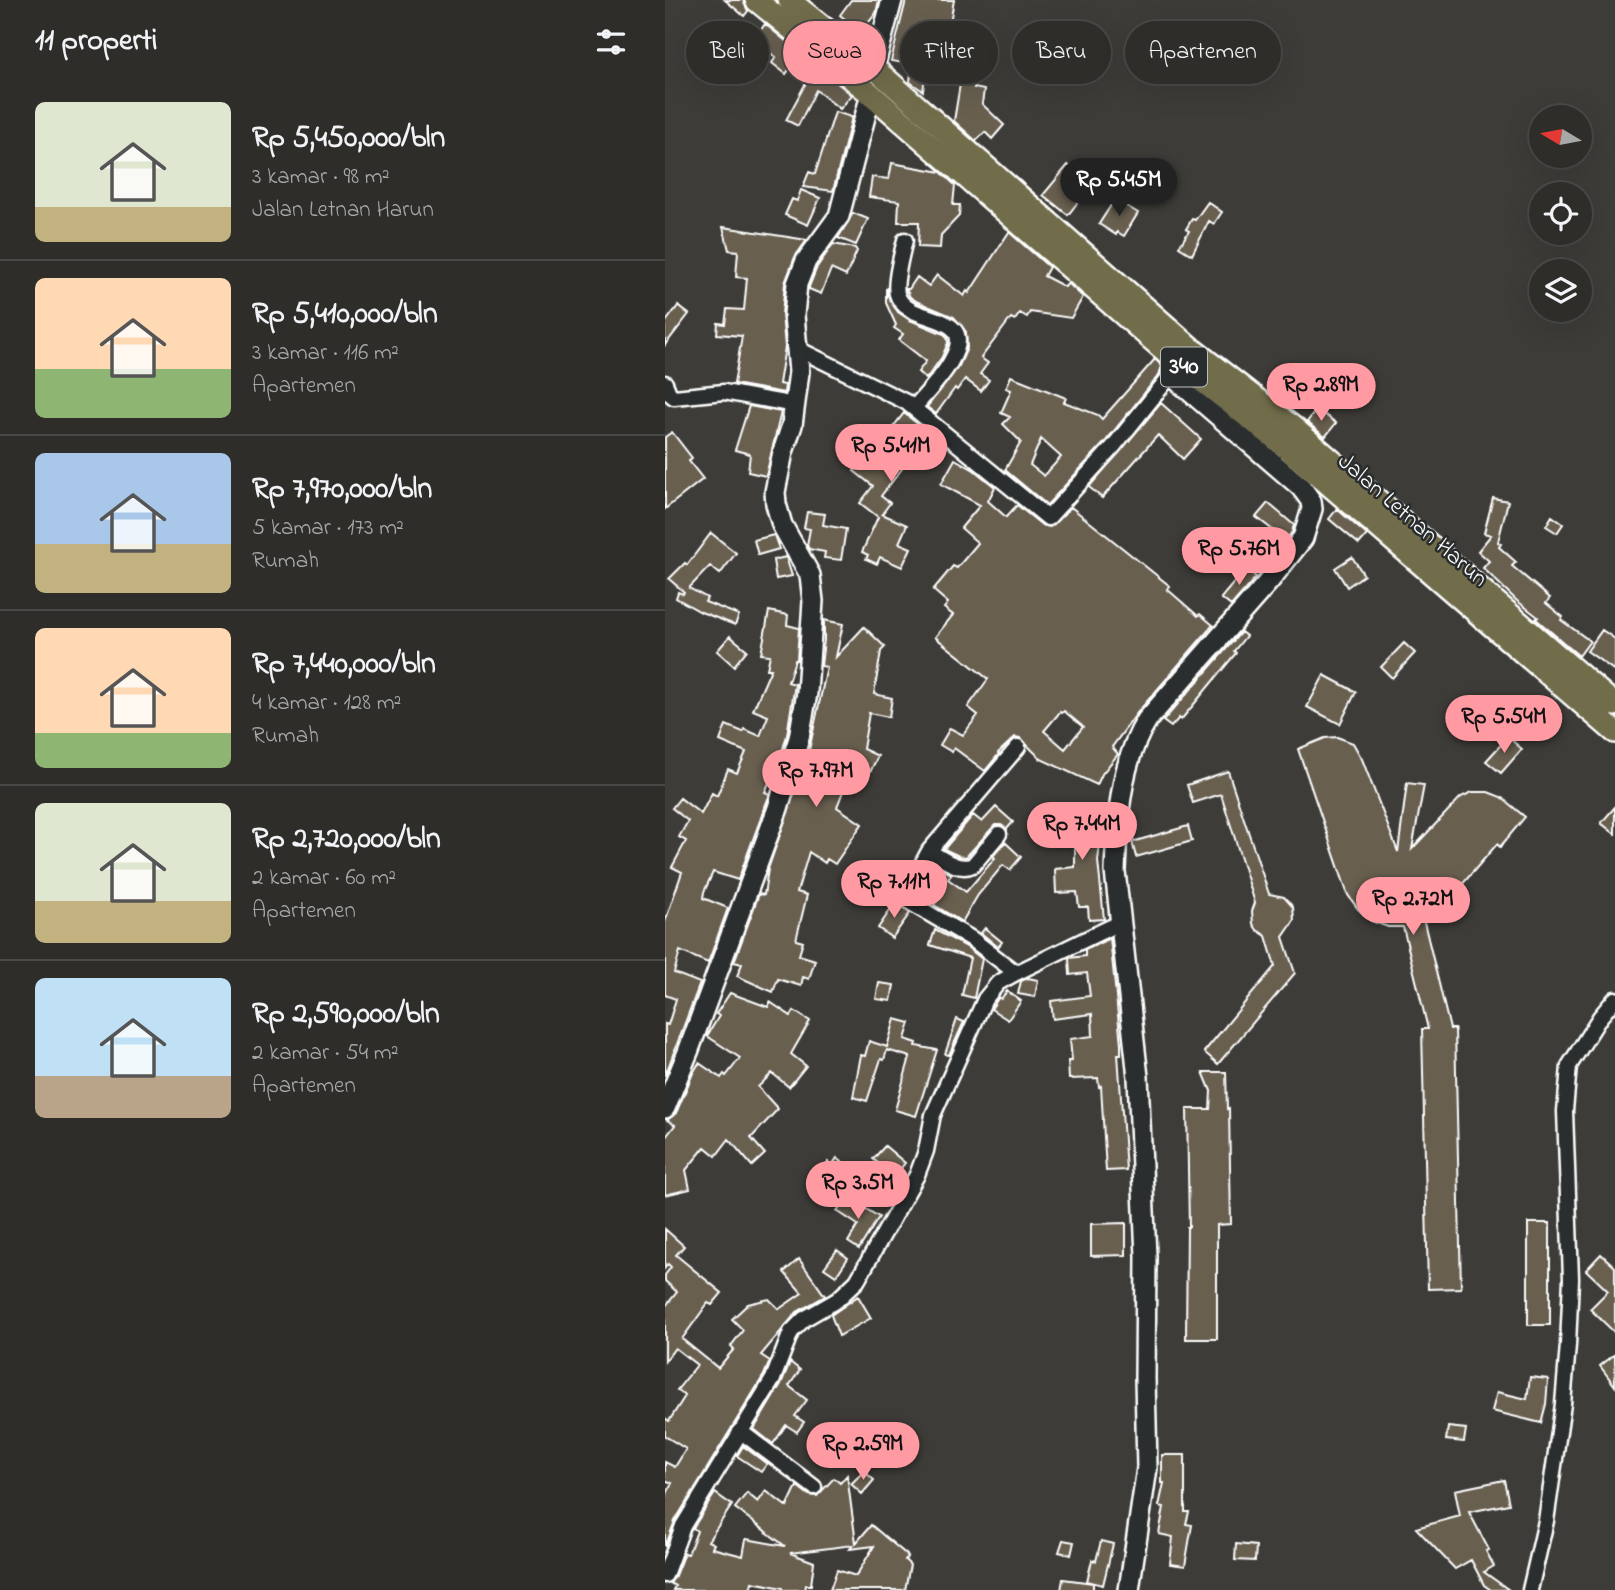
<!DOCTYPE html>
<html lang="id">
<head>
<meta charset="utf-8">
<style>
  :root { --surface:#2e2d2a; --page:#363532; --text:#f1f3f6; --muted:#a7a8a8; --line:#494947; --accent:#ff9aa2 }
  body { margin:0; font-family:"Indie Flower",sans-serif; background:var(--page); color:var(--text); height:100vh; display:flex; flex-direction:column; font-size:26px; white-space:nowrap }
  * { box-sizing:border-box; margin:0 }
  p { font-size:23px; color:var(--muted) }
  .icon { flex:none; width:38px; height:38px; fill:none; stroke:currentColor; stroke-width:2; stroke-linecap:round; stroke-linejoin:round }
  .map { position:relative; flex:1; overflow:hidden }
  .drawer { display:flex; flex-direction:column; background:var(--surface); width:665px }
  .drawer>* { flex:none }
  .hud { position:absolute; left:21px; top:21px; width:665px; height:63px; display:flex; gap:14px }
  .needle { width:46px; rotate:280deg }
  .controls { position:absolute; left:864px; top:105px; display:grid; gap:14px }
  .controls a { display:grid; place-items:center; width:63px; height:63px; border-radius:50%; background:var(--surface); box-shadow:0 7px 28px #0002,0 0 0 2px var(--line); font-size:35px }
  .price { position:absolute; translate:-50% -60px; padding:0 16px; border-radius:24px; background:var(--accent); color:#111; font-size:23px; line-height:46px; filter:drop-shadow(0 2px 4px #0008) }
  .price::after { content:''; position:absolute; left:50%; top:42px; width:21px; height:16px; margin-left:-10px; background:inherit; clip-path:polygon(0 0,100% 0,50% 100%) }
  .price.selected { background:#222; color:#fff }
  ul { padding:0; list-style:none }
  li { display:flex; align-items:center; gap:21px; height:175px; padding:0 35px }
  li+li { border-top:2px solid var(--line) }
  li span { display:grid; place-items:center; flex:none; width:196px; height:140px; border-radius:10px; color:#555 }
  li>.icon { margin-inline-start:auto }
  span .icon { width:84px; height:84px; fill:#fffc; stroke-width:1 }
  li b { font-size:30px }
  h2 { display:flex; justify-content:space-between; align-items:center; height:84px; padding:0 35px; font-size:30px }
  .chip { padding:0 24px; border-radius:32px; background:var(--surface); box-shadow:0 7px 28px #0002,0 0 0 2px var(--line); font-size:24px; line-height:63px }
  .chip.selected { background:var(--accent); color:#111 }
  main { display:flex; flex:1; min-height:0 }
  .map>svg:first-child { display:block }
  .building { fill:#685e4f; stroke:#fff; stroke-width:2; fill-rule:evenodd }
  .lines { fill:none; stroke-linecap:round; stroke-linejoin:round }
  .street-casing { stroke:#fff; stroke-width:19 }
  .secondary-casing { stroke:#fff; stroke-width:24 }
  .primary-casing { stroke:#fff; stroke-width:26 }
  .street { stroke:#2a2d2e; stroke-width:14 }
  .secondary { stroke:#2a2d2e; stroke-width:19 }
  .primary { stroke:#716d4b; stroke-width:21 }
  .labels { text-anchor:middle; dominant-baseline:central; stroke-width:5; stroke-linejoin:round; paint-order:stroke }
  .shield { fill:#2a2d2e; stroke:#bfc0c0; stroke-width:2 }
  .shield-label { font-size:23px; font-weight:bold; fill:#fff }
  .street-label { font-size:24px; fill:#fff; stroke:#2a2d2e }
</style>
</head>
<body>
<main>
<section class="drawer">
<h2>11 properti<svg class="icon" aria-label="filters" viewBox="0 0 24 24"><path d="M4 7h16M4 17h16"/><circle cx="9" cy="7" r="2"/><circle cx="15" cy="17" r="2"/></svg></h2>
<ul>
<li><span style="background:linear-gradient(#dfe7d0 75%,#c2b280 0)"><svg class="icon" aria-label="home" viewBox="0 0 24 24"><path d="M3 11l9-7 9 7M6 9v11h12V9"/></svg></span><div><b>Rp 5,450,000/bln</b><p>3 kamar · 98 m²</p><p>Jalan Letnan Harun</p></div></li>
<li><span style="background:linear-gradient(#ffd9b3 65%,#8fb573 0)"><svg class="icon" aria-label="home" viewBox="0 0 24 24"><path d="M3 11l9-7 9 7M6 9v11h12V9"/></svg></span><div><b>Rp 5,410,000/bln</b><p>3 kamar · 116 m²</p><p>Apartemen</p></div></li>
<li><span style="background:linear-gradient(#a9c7e8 65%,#c2b280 0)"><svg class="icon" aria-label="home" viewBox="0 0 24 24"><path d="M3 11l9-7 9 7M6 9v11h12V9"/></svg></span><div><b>Rp 7,970,000/bln</b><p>5 kamar · 173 m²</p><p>Rumah</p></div></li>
<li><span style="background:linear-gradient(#ffd9b3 75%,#8fb573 0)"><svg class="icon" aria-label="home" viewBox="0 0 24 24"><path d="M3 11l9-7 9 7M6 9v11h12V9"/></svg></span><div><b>Rp 7,440,000/bln</b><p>4 kamar · 128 m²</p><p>Rumah</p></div></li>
<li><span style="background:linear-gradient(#dfe7d0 70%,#c2b280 0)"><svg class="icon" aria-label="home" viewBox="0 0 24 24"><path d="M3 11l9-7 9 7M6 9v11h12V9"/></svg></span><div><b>Rp 2,720,000/bln</b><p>2 kamar · 60 m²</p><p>Apartemen</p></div></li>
<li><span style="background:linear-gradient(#bfe0f5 70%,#b9a48a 0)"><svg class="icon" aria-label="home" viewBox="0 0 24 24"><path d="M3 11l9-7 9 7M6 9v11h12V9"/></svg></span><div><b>Rp 2,590,000/bln</b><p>2 kamar · 54 m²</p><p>Apartemen</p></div></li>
</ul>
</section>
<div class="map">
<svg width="950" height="1590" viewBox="0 0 950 1590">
  <rect width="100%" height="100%" fill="#3d3c38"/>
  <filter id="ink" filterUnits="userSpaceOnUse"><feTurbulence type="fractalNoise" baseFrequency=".0143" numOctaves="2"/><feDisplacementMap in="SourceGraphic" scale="14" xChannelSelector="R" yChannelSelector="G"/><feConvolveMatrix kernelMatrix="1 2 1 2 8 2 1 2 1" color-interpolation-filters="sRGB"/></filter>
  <g filter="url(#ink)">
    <path class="building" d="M60,0H78L83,11L79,16Z
      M186,0H214L211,13L196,32L175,15Z
      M241,0H289L281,46L271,44L267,69H261L258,91L245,82L247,64L226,61Z
      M100,24L187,95L175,109L151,90L133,126L121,120L144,77L129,63L121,74L107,63L111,57L88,41Z
      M296,78L310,80L309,88L319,90L317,104L339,125L327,139L320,132L311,141L289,121Z
      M170,112L187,117L168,191L138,187L144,172L150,174Z
      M227,163L276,172L290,185L288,205H295L294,216L276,235L275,248L253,247L254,222H233L234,201L204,197L207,177L224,179Z
      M403,165L425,186L403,215L378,195Z
      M136,190L155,198L143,225L120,215L127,199L132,201Z
      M450,199L473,213L459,236L452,232L451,235L434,224Z
      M543,202L557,212L549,224L544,221L527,255L514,247L524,231L521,229L527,219L530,220Z
      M188,213L203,219L191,245L173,238Z
      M58,227L142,240L130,257L120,283L117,314L120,347L114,384L120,385L119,393L69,384L77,336L52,334L53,323L60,324L62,309L79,310L82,278L71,277L73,251L64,250Z
      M344,232L384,267L379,276L400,287L403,283L418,297L406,318L365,312L362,317L355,313L350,320L346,318L316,358L323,363L315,374L324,380L316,391L300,379L292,390L290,388L271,414L262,407L294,366L302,348L301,332L289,317L253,302L245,297L241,289H244L252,277L264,286L272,275L299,296L302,291L304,293Z
      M168,244L190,248L192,251L181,276L166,269L156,294L144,289V287L152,267Z
      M221,288L224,298L233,312L245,320L279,334L282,337L283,343L277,357L261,379L253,372L261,361L234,340L238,334L229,328L231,325L221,303Z
      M13,306L24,314L0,345V323Z
      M490,359L497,366L494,375L441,441L382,505L340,470L356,442L338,424L345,417L336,413L346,390L341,388L346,376L401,398L399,402L433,415L437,419ZM376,439L396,457L379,476L365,465Z
      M496,403L536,439L518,459L493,435L437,498L424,487Z
      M84,406L116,412L101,476L83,472L85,454L70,450Z
      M652,409L671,423L660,437L642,422Z
      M239,413L276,443L261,461L250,452L216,496L225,503L217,514L242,525L234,543L246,548L237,567L215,557L212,564L201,559L203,555L197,552L213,517L195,503L208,486L189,471L216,432L221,436Z
      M7,432L27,458L24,461L38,479L0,509V437Z
      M290,459L309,470L330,487L323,501L341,517L352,505L377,525L385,527L406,507L505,586L502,589L533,616L535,614L548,625L473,712L447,747L453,754L437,774L432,785L376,759L355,738L350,737L333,753L334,754L320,771L289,748L287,752L275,745L285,728L298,735L313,715L303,707L323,679L270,637L288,615L279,608L283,603L268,590L288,566L292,568L313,543L296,528L315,505L276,484ZM399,711L418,727L400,749L379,731L395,712L397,713Z
      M828,498L843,501L833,542L836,544L834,547L851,562L847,566L885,598L881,603L898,617L896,620L925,641L914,656L871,619L873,617L851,600L818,568L824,561L813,551L826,535L819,533Z
      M603,503L629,525L627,532L605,560L593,550L609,531L591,517Z
      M672,509L702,535L694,544L664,519Z
      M142,512L160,514L158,525L181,529L176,560L159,558L160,552L144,549L142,545L145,529L139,528Z
      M887,516L898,524L892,533L881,526Z
      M46,533L71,553L55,574L45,566L24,588L42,598L40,602L74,615L70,625L36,612L11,598L13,592L18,594L19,592L4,579L20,563L22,565Z
      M109,535L114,549L93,555L89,540Z
      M121,557L127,576L111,579L108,560Z
      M687,557L699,575L682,587L670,568Z
      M581,568L591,577L566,606L556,598Z
      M104,611L123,615L122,625L134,628L132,660H130L123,682L130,684L122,735L115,759L100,792L105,794L101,804L73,880L48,872L39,892L38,898L63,908L43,963L15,951L9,973L35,983L0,1076V1024L3,1025L11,999L0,995V922L17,872L7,867L21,841L14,837L23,821L7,808L15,798L36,814L47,793L52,796L63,769L72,773L81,752L55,741L61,725L78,732L79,729L95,736L103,716L88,710L106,669H102L105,655L96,654Z
      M159,620L178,624L171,657L199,627L220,647L216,651L209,694L227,698L224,717L204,713L198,749L213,756L204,774L188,765L172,807L197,824L170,864L162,859L160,863L144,852L132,892L142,895L131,940L138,942L134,955L150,960L144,979L138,977L136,986L113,979L108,992L72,976L77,964L69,962L94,894L99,895L103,869L138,768L140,769L162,667L156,666L159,640Z
      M937,630L950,639V671L922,651Z
      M576,632L581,636L569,651L571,653L516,720L514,718L506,727L498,721Z
      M65,636L82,650L69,666L52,651Z
      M739,643L750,653L727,678L716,667Z
      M659,675L691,692L675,724L642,707Z
      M672,737L688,743L697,759L733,852L742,783L759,785L747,849L796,797L807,792H823L836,797L860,817L835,847L832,844L776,909L759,922L785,1029H790L796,1288L763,1289L757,1029H763L738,927H723L706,921L693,909L683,895L633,749L660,738Z
      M843,737L857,749L836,773L821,761Z
      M563,771L604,894L619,897L628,907L629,921L618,937L630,973L553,1064L539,1052L610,966L601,936L592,930L588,924L587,911L590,903L556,794L528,803L522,785Z
      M331,807L348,822L342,829L336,825H330L301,857L294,856L279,849L308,815L317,822Z
      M950,807V834L936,823Z
      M390,815L438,820L433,861L439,919L424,920L423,907H414L412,892L391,893L390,869L410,867V841L387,838Z
      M523,826L527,841L471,857L467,842Z
      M340,842L356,857L345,870L338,865L313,895L297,922L269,905L277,894L259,881L270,866L287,874L283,879L301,892L330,858L328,856Z
      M224,865L239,877L223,900L206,887Z
      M233,899L239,909L245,913L227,938L213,928Z
      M320,928L337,942L333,947L316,933Z
      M270,930L302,947L317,959L309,998L297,995L305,958L265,945Z
      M445,938L456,1044V1054H453L461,1170L441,1171L436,1086L434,1087L433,1078L404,1079L403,1061H407L405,1039L428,1036L427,1014L388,1019L386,1001L425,996L422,973L405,975L404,958L420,956V950Z
      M363,978L373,980L370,997L353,994L356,981Z
      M214,983L229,985L226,1001L211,999Z
      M342,991L356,1001L343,1020L326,1009L334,997L336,999Z
      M65,993L103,1007L105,1002L126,1016L129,1011L145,1021L126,1054L141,1066L124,1087L107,1073L93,1087L113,1109L86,1138L100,1154L87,1166L64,1139L51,1156L40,1147L21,1170L25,1189L0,1195V1138L10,1125L2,1120L11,1113L28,1073L34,1063L56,1078L59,1074L61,1076L75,1058L42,1036L54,1016L51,1014Z
      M230,1019L245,1023L240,1039L252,1043L251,1046L272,1050L251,1116L230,1110L245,1057L222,1050L219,1060L216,1059L202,1101L188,1097L196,1055L200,1056L204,1041L222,1047Z
      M292,1019L299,1022L284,1055L280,1054Z
      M538,1072H561L562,1109L564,1108L566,1224L552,1225V1339H521L522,1227H524L522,1109H545L546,1091Z
      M220,1146L240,1163L229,1177L208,1159Z
      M172,1158L190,1172L177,1189L155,1172L163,1162L167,1165Z
      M182,1197L214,1217L194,1249L183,1242L193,1225L172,1211Z
      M461,1223V1255L426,1256V1224Z
      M863,1223H885V1325H863Z
      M0,1229L19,1246L11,1255L57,1293L47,1305L43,1303L17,1339L53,1368L69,1349L66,1346L78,1330L67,1319L83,1304L104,1299L114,1309L137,1293L119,1272L134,1259L160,1296L132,1312L96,1355L105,1361L99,1375L10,1521L0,1547V1498L7,1483L0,1480V1462L10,1467L21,1449L0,1436V1418L4,1421L20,1396L12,1390L32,1365L10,1348L0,1361V1307L12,1292L0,1281V1275L6,1267L3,1264L0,1268Z
      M172,1250L183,1258L171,1276L159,1268Z
      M936,1254L950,1267V1333L925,1309L943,1291L921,1270Z
      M193,1296L206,1318L174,1336L166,1315Z
      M950,1354V1386L935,1366Z
      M125,1362L135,1370L124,1386L142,1400L130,1416L139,1422L132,1432L121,1425L108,1444L89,1429L116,1384Z
      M865,1377L883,1379L881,1404L876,1423L827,1411L832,1392L862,1399Z
      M783,1427L801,1429L799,1442L781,1440Z
      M78,1446L102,1464L96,1472L72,1456Z
      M497,1455H520V1512H524L521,1524L527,1525L520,1566L505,1564L508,1537L494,1534L499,1507L494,1506L499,1483H497Z
      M199,1471L209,1480L197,1494L186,1484Z
      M182,1475L191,1543L206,1525L243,1556L240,1560L245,1565L240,1590H165L172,1570L191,1576L209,1546L185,1549L188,1545L125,1553L149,1562L146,1585H141L140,1590H118V1588L87,1582L85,1590H8L10,1586L5,1583L9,1578L19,1553L23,1554L32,1531L28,1528L50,1493L67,1505L43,1541L49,1544L47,1548L78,1556L81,1539L120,1546L70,1508L82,1493L93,1502L101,1491L122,1507L132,1486L144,1495L152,1496L169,1478L175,1483Z
      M839,1480L844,1504L804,1512L824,1550L821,1551L829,1566L819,1572L844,1590H826L819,1585L806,1560L790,1569L751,1528L795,1516L790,1490Z
      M398,1540L409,1542L406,1555L394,1552Z
      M436,1541L448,1544L438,1585L422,1581L427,1560L431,1561Z
      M571,1544L591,1546L590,1561L570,1560Z
      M398,1579L428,1583V1590H396Z"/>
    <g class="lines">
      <defs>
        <path id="street" d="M240,240C237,253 229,282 232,294C241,327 316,309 286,361C277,378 261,393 249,408
          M133,349L241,402L383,518L448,447L506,375
          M0,383L4,393L9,397L59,392L130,405
          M264,851C277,858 293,872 308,865L334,834
          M351,973L307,939L246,903L243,890L264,851L353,747
          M75,1431L149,1487
          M0,1575L18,1526L108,1379L126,1332L139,1319L172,1300L192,1281L252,1175L261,1151L268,1115L320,999L333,983L351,973L456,922
          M865,1590L881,1521L898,1404L903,1345L906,1279L900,1111L904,1066L935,1017L950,999"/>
        <path id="secondary" d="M209,68L227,0
          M0,1108L23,1052L113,808L134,738L142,693L148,601L145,575L117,525L111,504L110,492L118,452L127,425L134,372L129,315L132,284L141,261L174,216L206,94
          M464,1590L482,1468L480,1378L481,1256L473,1077L450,871C452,822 455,762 482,720L604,581L638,538L647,509L646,501L636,487L506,375L524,352"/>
        <path id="primary" d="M91,0L206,94L515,364L617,444L950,732
          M124,0L209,68L527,349L629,428L950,705"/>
      </defs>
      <use href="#street" class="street-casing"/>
      <use href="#secondary" class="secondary-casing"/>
      <use href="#primary" class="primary-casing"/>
      <use href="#street" class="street"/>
      <use href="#secondary" class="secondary"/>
      <use href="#primary" class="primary"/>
    </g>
  </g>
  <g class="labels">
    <rect class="shield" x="496" y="347.5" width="46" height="39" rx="5"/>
    <g class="shield-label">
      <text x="519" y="367">340</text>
    </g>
    <g class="street-label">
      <text transform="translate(747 521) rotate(41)">Jalan Letnan Harun</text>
    </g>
  </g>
</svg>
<div class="controls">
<a><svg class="needle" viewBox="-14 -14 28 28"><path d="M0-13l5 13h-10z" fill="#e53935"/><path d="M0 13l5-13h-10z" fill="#a7a8a8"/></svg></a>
<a><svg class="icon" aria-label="locate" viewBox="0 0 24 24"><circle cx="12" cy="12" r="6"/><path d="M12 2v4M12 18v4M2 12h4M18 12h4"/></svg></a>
<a><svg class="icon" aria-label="layers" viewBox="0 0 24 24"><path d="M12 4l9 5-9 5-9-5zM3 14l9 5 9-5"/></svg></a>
</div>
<b class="price selected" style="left:454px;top:218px">Rp 5.45M</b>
<b class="price" style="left:656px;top:423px">Rp 2.89M</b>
<b class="price" style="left:226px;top:484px">Rp 5.41M</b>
<b class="price" style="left:574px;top:587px">Rp 5.76M</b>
<b class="price" style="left:839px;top:755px">Rp 5.54M</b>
<b class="price" style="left:151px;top:809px">Rp 7.97M</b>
<b class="price" style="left:417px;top:862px">Rp 7.44M</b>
<b class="price" style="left:229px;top:920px">Rp 7.11M</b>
<b class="price" style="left:748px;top:937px">Rp 2.72M</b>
<b class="price" style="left:193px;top:1221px">Rp 3.5M</b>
<b class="price" style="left:198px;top:1482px">Rp 2.59M</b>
<div class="hud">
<a class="chip">Beli</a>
<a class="chip selected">Sewa</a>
<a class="chip">Filter</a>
<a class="chip">Baru</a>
<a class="chip">Apartemen</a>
</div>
</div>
</main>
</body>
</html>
